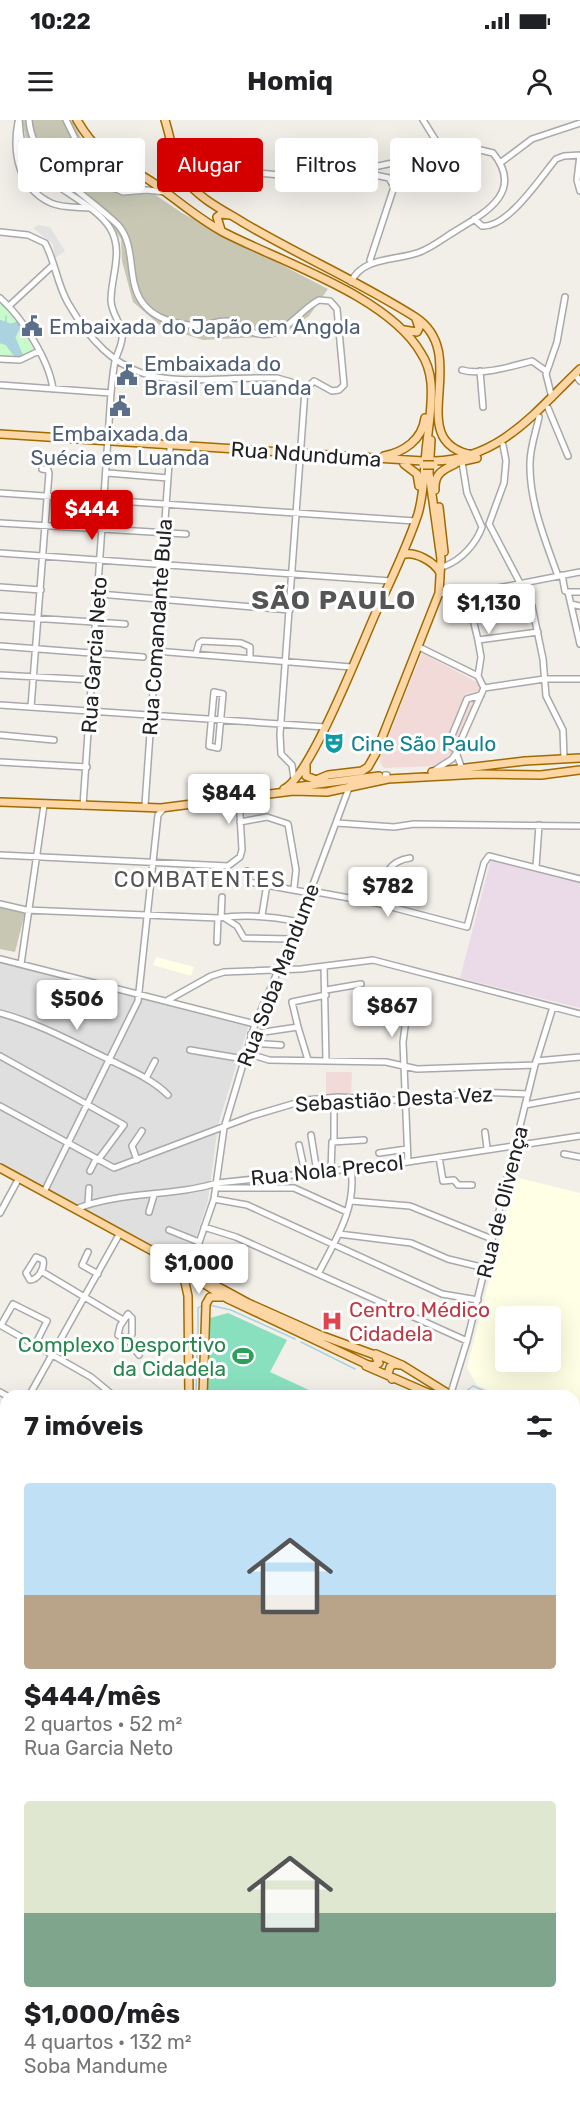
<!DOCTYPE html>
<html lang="pt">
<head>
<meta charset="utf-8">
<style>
  :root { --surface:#fff; --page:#f2f2f2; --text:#202124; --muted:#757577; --accent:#d40000 }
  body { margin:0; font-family:Rubik,sans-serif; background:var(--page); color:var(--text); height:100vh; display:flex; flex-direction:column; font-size:22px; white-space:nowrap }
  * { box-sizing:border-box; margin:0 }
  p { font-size:20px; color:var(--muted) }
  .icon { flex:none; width:33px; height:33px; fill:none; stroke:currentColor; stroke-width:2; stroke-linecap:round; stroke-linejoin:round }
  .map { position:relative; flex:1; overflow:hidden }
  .sheet { position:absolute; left:0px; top:1270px; width:580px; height:722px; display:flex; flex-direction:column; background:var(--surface); border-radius:18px 18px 0 0; box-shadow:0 6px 24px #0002 }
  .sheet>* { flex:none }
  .guide { position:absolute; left:18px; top:18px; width:544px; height:54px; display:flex; gap:12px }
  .tools { position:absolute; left:495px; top:1186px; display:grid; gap:12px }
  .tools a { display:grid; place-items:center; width:66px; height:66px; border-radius:6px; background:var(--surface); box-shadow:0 6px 24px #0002; font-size:30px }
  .price { position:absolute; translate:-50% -51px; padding:0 14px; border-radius:6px; background:#fff; color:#222; font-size:20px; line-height:39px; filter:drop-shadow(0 2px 3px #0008) }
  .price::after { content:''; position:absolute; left:50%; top:36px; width:18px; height:14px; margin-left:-9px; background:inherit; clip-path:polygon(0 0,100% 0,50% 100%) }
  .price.active { background:var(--accent); color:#fff }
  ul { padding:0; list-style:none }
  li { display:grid; align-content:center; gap:12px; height:318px; padding:0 24px }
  li span { display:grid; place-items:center; height:186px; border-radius:6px; color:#555 }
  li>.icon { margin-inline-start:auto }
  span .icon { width:108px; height:108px; fill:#fffc; stroke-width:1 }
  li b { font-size:26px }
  h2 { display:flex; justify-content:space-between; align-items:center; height:72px; padding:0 24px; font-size:26px }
  .chip { padding:0 21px; border-radius:6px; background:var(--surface); box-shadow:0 6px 24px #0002; font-size:21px; line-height:54px }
  .chip.active { background:var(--accent); color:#fff }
  .status { display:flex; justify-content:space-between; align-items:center; height:42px; padding:0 30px; background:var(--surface); direction:ltr }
  .status svg { height:16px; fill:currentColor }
  header { display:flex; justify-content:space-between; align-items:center; height:78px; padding:0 24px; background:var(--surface); font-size:27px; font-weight:700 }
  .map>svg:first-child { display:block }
  .residential { fill:#e0dfdf }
  .commercial { fill:#f2dad9 }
  .industrial { fill:#ebdbe8 }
  .education { fill:#ffffe5; fill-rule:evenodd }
  .construction { fill:#c7c7b4 }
  .park { fill:#c8facc }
  .pitch { fill:#88e0be }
  .parking { fill:#e2e2e2 }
  .water { fill:#aad3df }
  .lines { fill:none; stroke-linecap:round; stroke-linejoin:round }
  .stream { stroke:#aad3df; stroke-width:1.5 }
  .canal { stroke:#aad3df; stroke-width:4.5 }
  .minor-casing { stroke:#a9a9a9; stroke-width:8 }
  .major-casing { stroke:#a06b00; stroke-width:10 }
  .highway-casing { stroke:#dc2a67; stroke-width:11 }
  .minor { stroke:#fff; stroke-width:5 }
  .major { stroke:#fcd6a4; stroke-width:7 }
  .highway { stroke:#e892a2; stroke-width:8 }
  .major-bridge-casing { stroke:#a06b00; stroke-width:10; stroke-linecap:butt }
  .major-bridge { stroke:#fcd6a4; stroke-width:7 }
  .labels { text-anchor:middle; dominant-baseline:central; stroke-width:6; stroke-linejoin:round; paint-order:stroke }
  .service-label { font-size:21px; fill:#4e5e75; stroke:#fff; text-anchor:start }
  .street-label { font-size:21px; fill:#222; stroke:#fff }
  .culture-label { font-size:21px; fill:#0d838f; stroke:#fff; text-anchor:start }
  .health-label { font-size:21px; fill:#be3a42; stroke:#fff; text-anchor:start }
  .leisure-label { font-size:21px; fill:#27864d; stroke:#fff; text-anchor:end }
  .neighbourhood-label { font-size:22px; letter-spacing:1.5px; fill:#555; stroke:#fff }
  .district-label { font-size:27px; font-weight:bold; letter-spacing:1.5px; fill:#555; stroke:#fff }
</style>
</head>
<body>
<div class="status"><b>10:22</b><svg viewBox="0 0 49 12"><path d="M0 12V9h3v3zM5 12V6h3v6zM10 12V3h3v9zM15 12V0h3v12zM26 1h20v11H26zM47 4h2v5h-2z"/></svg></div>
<header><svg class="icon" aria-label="menu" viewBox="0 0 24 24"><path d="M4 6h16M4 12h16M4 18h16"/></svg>Homiq<svg class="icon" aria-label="person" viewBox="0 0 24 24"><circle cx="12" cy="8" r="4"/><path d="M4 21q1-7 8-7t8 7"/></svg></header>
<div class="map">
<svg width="580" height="1991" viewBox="0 0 580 1991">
  <rect width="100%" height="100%" fill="#f2efe9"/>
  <path class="residential" d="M0,843L249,904L218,1005L208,1080L187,1145L0,1044Z"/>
  <path class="commercial" d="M422,533L475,561L481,566L480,574L455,634H450L436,646L384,648L380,642L381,635Z
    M326,952H352L351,975H326Z"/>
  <path class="industrial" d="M491,739L580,762V888L460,858Z"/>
  <path class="education" d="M156,837L194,847L191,856L153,845Z
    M515,1057L580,1073V1315L575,1312L574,1276H502L477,1265L467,1248ZM506,1197H550V1242H506Z
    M574,1677L580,1680L579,1734L575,1731Z"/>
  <path class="construction" d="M22,0H72L86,28L182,93L328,169L309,196L281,216L203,220L162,207L133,182L122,141L121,119L109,101L42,43L26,19Z
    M0,787L25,793L15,832L0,829Z"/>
  <path class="park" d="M0,182L6,186L35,231L17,239L0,238Z"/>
  <path class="pitch" d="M228,1193L287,1220L270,1252L322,1276H206L210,1198Z
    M294,1986H350L349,1991H293Z"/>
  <path class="parking" d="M38,105L50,107L65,131L55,138L53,124L33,108Z"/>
  <path class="water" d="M0,202L11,206L17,204L19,206L13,217L21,236L18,238L7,223L0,221Z"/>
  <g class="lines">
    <path class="stream" d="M6,204V196
      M209,1185L231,1190L295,1219
      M198,1215V1188L201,1186
      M301,1222L355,1249
      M455,1271L462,1274L473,1266L496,1276
      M196,1276L197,1230
      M574,1314L580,1316
      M201,1986L210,1990
      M271,1991L273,1986"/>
    <path class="canal" d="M0,202L11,206L17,204L19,206L13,217L21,236L18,238L7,223L0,221"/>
    <defs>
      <path id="minor" d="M19,0C20,9 20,19 23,27C36,65 90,77 110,108C124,131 111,156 111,180C111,195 124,205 122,219C121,227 117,234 115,241C113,251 112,262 111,273L83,686
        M29,0C32,46 88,75 118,105C136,125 127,157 140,179C152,200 182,207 205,205C212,204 220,200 227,201C243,204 250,217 270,214C288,210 303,188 319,180L330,181L337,189L344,265L339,270L332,271L314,261L305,270L280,614L281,634L292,645L294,659
        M66,0L86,41L104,63L123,72L147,70L165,72
        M18,2C12,34 19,68 51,83C62,88 78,87 89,88
        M580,35L577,60L580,71
        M176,36L204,39L258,53L280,55L374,47L443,32
        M500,43L532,19L580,3
        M28,67L38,65L42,52
        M116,69L127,63L126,48
        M474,99L482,106C508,108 540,58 556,39L564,36L580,35
        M0,112L28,115L45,123C55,141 57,164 68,183C126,283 182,256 277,258L291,262L305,270
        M370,140L394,67L389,58L375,55L374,47
        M351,162C363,136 397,141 420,132C433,127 445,117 457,110C487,92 524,71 493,33L472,28L443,32L423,0
        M0,178C22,197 49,240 53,269
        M9,186L52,146
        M0,239L20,240L39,231
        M462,250C481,256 513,246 532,241L546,251
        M480,251L483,287
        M577,257L580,261
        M0,265L111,273
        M552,278L546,254L557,222L565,177
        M548,288L568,336
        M539,297C536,312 530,327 530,343C529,381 545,420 558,456
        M503,325L506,341L504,363L489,404L532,486L543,539L546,576L563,610L564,638
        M108,353L168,358
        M0,373L415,401
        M0,403L186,414
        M0,433L391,461
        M445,446C461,440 476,424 482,407L467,373L462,342
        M562,455L565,471L568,472
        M0,467L41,470
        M580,472H568L580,524
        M439,473L457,476L580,452
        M99,474L290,490
        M571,484L580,486
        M0,496L125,504
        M478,520L538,512
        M0,526L143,537
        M419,527L478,556
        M156,531L351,547
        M196,534L199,523L202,521L241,523L250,527V537
        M0,555L93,560
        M484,568L544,559H580
        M214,572L223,574L218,628L209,626Z
        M0,585L325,607
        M31,587L49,353L48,350L42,349
        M0,615L54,620
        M457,630L448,625L467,579L481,575
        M0,642L87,647
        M462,649L457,635V629L484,568L478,556L481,537L478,520L467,474
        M435,650L452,639L457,632
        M385,655H387
        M145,685L170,329
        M240,702L267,697L288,704L296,750L294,768
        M337,703L394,707L414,704L580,706
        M0,735L228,746L240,737L242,730L239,677
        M536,747L539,705
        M247,751L249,762L310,773
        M311,771L376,783L467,807L484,743L489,736L580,759
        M376,783C382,762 385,741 410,738
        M0,784L26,790L218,798C246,794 271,796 299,802
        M262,795L267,764
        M223,797L237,806L244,818L291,819
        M221,798L222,777
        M217,822L218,798
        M0,839L255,904
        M21,844L44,685
        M324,847L326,940
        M326,870L361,864
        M168,880L211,856L224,852L301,849L373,840L580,894
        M407,892L403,922L408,1042
        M0,893C38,903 72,922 108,939C129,950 151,958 168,975
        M298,907L292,882L326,875
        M251,914L298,907L308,940
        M249,923L281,925
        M190,930L244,939
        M246,933L269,940L386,942L417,949L535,945
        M0,936L124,1005L98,1040
        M536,941L580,937
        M146,958L155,941
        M334,978V1020
        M525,985L580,975
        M0,986L114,1048L252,996L306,980L338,977L412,981L475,972L528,974
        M485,1012L487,1028
        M311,1015L317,1052
        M299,1025L305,1053
        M379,1033L407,1029
        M564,1034L580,1037
        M439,1037L443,1061L454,1060L458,1065H472
        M137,1040L132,1026L142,1011
        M90,1051L96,1039
        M331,1051L332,1022L364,1020
        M217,1068H294L347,1092
        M44,1072L138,881L158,695L164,688
        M214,1079L247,1085L442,1174L478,1180
        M351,1081L410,1086L492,1119
        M88,1084L89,1068
        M76,1089C120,1071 172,1077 217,1063L388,1045L580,1016
        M149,1092L154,1075
        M0,1093L19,1058
        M204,1107L236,1117L467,1221
        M169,1110L199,1122
        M339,1114L411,1123L448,1139L485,1148
        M88,1132L82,1145L98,1154
        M36,1137L43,1140C45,1148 38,1160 30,1160L26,1153Z
        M41,1151L123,1200
        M189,1152L214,1079L224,1008L255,904L299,802L350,665
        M318,1154C335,1121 357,1088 351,1049
        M0,1205L91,1257L114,1276
        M1,1205L13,1184L47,1201L35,1225
        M128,1220L132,1214V1198L128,1194L120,1206L118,1215L128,1220L139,1235
        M0,1272L7,1276
        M29,1276L120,1113
        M450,1276L467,1221L535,945L553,887
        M0,1328L6,1317
        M0,1358L6,1363
        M574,1369L580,1372
        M574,1385L580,1388
        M574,1412L580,1414
        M574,1439L580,1441
        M0,1440L6,1431
        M0,1449L6,1453
        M574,1465L580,1468
        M574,1491L580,1493
        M0,1516L6,1521
        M574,1516L580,1518
        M0,1538L6,1530
        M574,1542L580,1545
        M0,1544L6,1548
        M0,1581L6,1585
        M574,1612L580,1601
        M574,1640L580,1643
        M0,1670L6,1674
        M574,1674L580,1677
        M0,1707L6,1697
        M574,1736L580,1739
        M0,1768L6,1772
        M574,1778L580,1781
        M574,1810L580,1800
        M0,1838L6,1844
        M574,1868L580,1871
        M0,1888L6,1892
        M574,1905L580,1908
        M0,1921L6,1916
        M574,1950L580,1952
        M136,1986L146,1991
        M187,1986L197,1991
        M47,1991V1986
        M63,1991L66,1986
        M213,1991L215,1986
        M481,1991L493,1986"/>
      <path id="major" d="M77,0C100,40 118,39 152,62C176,79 197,98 223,112C281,142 388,176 421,233C427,242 430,252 431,263C433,285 428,309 426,331C424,352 424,374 418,394C407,427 392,458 377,490C362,523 311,656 284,669
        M165,0C171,19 174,44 186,60C199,79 225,91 244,103C300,136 360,162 415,197C474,235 400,322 473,335
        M221,110L217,97L221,94L230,95
        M404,210L417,212L419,208L416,199
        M0,314L423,341
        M384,336C404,332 422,320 425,298
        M434,341C501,339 536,291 580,249
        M404,344L417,354L419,366
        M450,344L477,338
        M435,370C434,354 442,350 455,344
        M439,387L444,432
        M402,435C414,430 435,442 440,453
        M306,646V656L316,660L328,655L362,651L368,647L376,633L439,473L441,439L429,353L431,320
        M432,652L525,641L580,638
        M295,667L379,656
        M0,682L161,688L293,671L327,672L388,659L480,654L541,655L580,650
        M0,1048L248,1183L320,1215L375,1235L379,1243L373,1246L366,1244L228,1179L163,1138
        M183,1153L188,1176L189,1276
        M376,1234L402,1245L452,1276
        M366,1246L435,1276
        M392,1259L388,1254L390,1247L394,1244L400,1245
        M203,1276L206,1184L210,1177H223
        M574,1338L580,1340
        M252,1991L255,1986
        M283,1991L285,1986"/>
      <path id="highway" d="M0,1636L6,1640
        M0,1652L6,1656
        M574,1976L580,1978
        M574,1985L580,1988"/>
    </defs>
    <use href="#minor" class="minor-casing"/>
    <use href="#major" class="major-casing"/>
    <use href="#highway" class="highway-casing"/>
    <use href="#minor" class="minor"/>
    <use href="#major" class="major"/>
    <use href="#highway" class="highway"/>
    <defs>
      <path id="major-bridge" d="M423,345H434"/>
    </defs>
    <use href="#major-bridge" class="major-bridge-casing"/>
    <use href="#major-bridge" class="major-bridge"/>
  </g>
  <defs>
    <symbol id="civic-bare" viewBox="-9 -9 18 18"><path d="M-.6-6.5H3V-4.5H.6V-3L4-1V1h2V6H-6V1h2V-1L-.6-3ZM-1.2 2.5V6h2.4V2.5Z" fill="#5c6f8a" stroke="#fff" stroke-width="2.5" paint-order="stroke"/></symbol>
    <symbol id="theatre-bare" viewBox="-9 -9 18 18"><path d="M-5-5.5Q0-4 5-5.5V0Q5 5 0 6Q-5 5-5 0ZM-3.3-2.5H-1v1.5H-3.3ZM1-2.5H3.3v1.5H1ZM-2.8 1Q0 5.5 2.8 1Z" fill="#0f9aa8" stroke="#fff" stroke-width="2.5" paint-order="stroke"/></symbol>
    <symbol id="hospital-bare" viewBox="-9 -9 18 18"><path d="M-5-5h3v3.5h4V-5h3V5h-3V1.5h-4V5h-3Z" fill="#e0444e" stroke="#fff" stroke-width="2.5" paint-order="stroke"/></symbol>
    <symbol id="stadium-bare" viewBox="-9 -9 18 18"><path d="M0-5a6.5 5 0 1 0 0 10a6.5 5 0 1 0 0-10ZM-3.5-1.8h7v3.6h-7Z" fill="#2e9e5b" stroke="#fff" stroke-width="2.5" paint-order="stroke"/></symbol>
  </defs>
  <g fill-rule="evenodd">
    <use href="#civic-bare" x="17" y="191" width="30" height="30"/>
    <use href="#civic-bare" x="112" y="240" width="30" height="30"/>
    <use href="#civic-bare" x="105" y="271" width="30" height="30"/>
    <use href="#theatre-bare" x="319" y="608" width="30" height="30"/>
    <use href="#hospital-bare" x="317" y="1186" width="30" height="30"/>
    <use href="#stadium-bare" x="228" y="1221" width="30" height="30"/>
  </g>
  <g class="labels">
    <g class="service-label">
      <text x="49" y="206">Embaixada do Japão em Angola</text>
      <text x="144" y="243">Embaixada do<tspan x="144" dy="24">Brasil em Luanda</tspan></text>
      <text x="120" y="313" text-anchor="middle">Embaixada da<tspan x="120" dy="24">Suécia em Luanda</tspan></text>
    </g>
    <g class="street-label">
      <text transform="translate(306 334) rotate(4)">Rua Ndunduma</text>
      <text transform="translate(157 507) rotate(-86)">Rua Comandante Bula</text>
      <text transform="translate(94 535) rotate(-86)">Rua Garcia Neto</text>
      <text transform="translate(278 855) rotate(-69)">Rua Soba Mandume</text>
      <text transform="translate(394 979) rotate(-3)">Sebastião Desta Vez</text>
      <text transform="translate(327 1050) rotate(-6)">Rua Nola Precol</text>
      <text transform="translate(502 1082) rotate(-76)">Rua de Olivença</text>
    </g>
    <g class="culture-label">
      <text x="351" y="623">Cine São Paulo</text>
    </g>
    <g class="health-label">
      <text x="349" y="1189">Centro Médico<tspan x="349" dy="24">Cidadela</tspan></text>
    </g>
    <g class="leisure-label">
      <text x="226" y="1224">Complexo Desportivo<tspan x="226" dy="24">da Cidadela</tspan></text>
    </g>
    <g class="neighbourhood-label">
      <text x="200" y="759">COMBATENTES</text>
    </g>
    <g class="district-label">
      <text x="334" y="480">SÃO PAULO</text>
    </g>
  </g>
</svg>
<div class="tools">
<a><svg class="icon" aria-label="locate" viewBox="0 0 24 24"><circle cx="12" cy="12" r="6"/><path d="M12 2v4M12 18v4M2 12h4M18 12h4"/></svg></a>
</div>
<b class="price active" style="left:92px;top:421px">$444</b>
<b class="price" style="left:489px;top:515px">$1,130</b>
<b class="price" style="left:229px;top:705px">$844</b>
<b class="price" style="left:388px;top:798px">$782</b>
<b class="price" style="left:77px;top:911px">$506</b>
<b class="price" style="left:392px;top:918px">$867</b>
<b class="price" style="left:199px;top:1175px">$1,000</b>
<div class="guide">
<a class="chip">Comprar</a>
<a class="chip active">Alugar</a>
<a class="chip">Filtros</a>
<a class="chip">Novo</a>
</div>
<section class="sheet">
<h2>7 imóveis<svg class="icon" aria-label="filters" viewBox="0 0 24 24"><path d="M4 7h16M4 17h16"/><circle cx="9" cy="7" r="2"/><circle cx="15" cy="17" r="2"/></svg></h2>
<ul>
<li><span style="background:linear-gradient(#bfe0f5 60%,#b9a48a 0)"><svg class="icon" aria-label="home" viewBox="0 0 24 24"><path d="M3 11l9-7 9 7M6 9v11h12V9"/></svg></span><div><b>$444/mês</b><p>2 quartos · 52 m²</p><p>Rua Garcia Neto</p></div></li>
<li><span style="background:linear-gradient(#dfe7d0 60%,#7fa58c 0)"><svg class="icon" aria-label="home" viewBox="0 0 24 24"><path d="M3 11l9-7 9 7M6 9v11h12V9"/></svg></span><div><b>$1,000/mês</b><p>4 quartos · 132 m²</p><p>Soba Mandume</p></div></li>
</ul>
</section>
</div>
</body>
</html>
